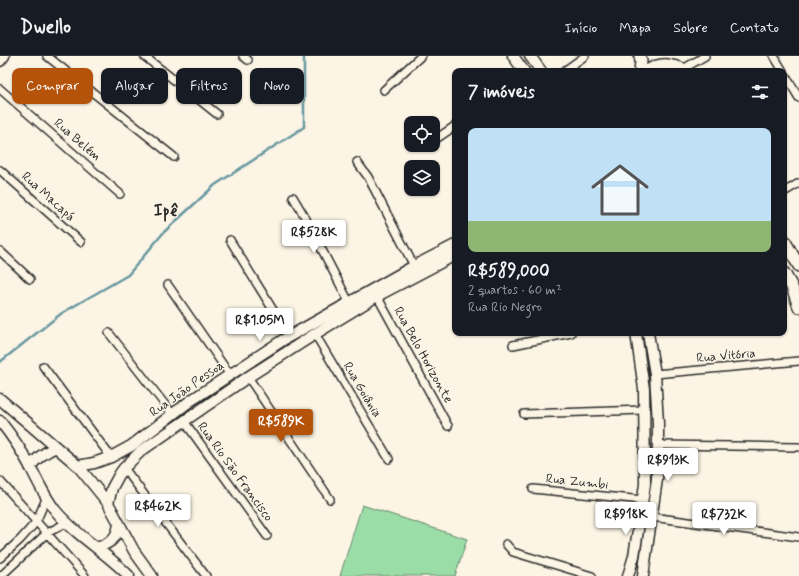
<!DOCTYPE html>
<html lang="pt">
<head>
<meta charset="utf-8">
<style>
  :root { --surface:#171b24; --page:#242831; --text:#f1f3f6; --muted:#9ea1a6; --line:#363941; --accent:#b45309 }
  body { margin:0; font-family:Mynerve,sans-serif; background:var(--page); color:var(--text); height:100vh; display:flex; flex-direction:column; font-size:15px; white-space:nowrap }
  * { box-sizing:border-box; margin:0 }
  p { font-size:13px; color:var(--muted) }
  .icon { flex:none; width:22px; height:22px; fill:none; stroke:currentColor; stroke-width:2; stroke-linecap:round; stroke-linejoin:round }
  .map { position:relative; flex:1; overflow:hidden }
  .sheet { position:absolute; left:452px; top:12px; width:335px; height:268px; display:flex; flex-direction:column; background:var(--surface); border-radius:8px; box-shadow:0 1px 3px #0004 }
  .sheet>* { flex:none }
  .banner { position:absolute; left:12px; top:12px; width:380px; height:36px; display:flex; gap:8px }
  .controls { position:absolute; left:404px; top:60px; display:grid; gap:8px }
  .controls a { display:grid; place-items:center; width:36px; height:36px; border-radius:8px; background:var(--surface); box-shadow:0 1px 3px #0004; font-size:20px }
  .price { position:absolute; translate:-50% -34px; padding:0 9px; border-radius:4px; background:#fff; color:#222; font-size:13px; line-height:26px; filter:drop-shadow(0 1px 2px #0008) }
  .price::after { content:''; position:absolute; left:50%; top:24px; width:12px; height:9px; margin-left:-6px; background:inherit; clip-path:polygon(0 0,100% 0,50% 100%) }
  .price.on { background:var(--accent); color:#fff }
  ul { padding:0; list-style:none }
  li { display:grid; align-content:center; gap:8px; height:212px; padding:0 16px }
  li+li { border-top:1px solid var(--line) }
  li span { display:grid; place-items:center; height:124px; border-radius:8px; color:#555 }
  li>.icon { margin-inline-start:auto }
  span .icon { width:72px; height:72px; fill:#fffc; stroke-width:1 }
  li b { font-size:17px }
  h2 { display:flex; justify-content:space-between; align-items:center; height:48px; padding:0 16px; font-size:17px }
  .pill { padding:0 14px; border-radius:8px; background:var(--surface); box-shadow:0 1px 3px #0004; font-size:14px; line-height:36px }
  .pill.on { background:var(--accent); color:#fff }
  header { display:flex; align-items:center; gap:24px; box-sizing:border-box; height:56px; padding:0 20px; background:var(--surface); border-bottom:1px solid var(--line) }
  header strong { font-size:19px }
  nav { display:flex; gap:22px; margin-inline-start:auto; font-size:14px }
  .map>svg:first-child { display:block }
  .green { fill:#9bdda7; stroke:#638469 }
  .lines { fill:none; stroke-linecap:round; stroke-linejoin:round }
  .stream { stroke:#6897a0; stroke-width:2.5 }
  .street-casing { stroke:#2b2b2b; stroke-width:10 }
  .secondary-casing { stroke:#2b2b2b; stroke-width:13 }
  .primary-casing { stroke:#2b2b2b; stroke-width:14 }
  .street { stroke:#fcf5e5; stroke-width:7 }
  .secondary { stroke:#fcf5e5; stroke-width:10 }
  .primary { stroke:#fcf5e5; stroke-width:11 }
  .labels { text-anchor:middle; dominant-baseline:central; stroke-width:3; stroke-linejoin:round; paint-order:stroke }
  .street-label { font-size:13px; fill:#2b2b2b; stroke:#fcf5e5 }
  .district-label { font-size:17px; font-weight:bold; fill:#2b2b2b; stroke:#fcf5e5 }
</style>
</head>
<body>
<header>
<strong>Dwello</strong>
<nav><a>Início</a><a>Mapa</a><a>Sobre</a><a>Contato</a></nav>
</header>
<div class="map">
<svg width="799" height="520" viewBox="0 0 799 520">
  <rect width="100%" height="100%" fill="#fcf5e5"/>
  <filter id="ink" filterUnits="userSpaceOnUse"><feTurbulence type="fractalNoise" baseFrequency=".025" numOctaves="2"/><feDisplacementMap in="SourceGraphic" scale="8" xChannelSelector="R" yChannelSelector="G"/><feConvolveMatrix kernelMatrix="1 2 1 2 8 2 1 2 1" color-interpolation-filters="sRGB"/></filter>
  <g filter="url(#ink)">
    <path class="green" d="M362,449L467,483L455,520H340Z"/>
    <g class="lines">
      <path class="stream" d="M0,306L62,257L128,219L164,176L215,129L304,71V0"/>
      <defs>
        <path id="street" d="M47,0L174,101
          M144,0L217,58
          M243,0L248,4
          M774,0L783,15
          M683,13L705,0
          M564,15L585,0
          M784,17L799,42
          M0,33L120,138
          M384,34L421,0
          M433,85L455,70
          M357,106L368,121L414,210
          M0,114L81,186
          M784,136L799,127
          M293,141L306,163L349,246
          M230,184L289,280
          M0,195L30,223
          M168,229L230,319
          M377,240L448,370
          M109,277L173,359
          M315,278L389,403
          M513,289L571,277
          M43,310L111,401
          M655,318L799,305
          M248,321L330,443
          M524,358L644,354
          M184,365L267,480
          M658,389L799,391
          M124,412L206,520
          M0,425L85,520
          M533,433L643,444
          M652,461L799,481
          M506,488L513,496L592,520
          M0,502L20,484L36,466L46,443
          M1,520L47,477L66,467"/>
        <path id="secondary" d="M513,0L524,15
          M530,0L541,15
          M0,5L4,0
          M0,343L78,410L108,447L134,495L152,520
          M0,365C12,380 22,395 31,412C38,426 45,441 55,454C76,480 106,496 129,520
          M78,410L94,407L111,401L131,390L190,345L283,284L414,210L455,189
          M30,411C37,401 45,396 56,391
          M108,447L112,432L119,419L124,412L141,395L248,321L315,278L377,240L455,199
          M97,492C110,487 117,483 119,468
          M628,520L634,500L645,428L644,333L636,277
          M643,520L657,423L658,389V367L655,318L648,277"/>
        <path id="primary" d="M640,15L641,5L640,0
          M647,15C661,6 668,8 683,13
          M784,184L799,210
          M784,217L792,231L799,251"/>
      </defs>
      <use href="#street" class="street-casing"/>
      <use href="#secondary" class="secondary-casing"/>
      <use href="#primary" class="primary-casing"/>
      <use href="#street" class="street"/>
      <use href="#secondary" class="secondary"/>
      <use href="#primary" class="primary"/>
    </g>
  </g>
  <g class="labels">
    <g class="street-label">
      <text transform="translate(77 84) rotate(41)">Rua Belém</text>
      <text transform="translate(48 141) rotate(42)">Rua Macapá</text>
      <text transform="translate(423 299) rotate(61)">Rua Belo Horizonte</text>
      <text transform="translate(726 300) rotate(-5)">Rua Vitória</text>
      <text transform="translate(187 333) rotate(-35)">Rua João Pessoa</text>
      <text transform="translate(362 334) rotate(59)">Rua Goiânia</text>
      <text transform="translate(235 416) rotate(54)">Rua Rio São Francisco</text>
      <text transform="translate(577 426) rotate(6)">Rua Zumbi</text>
    </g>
    <g class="district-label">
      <text x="166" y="155">Ipê</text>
    </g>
  </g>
</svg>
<div class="controls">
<a><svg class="icon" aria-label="locate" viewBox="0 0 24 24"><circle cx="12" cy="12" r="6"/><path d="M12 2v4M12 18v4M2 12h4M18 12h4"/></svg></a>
<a><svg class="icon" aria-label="layers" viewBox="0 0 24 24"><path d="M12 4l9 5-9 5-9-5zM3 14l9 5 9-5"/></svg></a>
</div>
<b class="price" style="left:314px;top:198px">R$528K</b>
<b class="price" style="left:260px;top:286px">R$1.05M</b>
<b class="price on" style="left:281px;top:387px">R$589K</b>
<b class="price" style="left:668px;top:426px">R$913K</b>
<b class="price" style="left:158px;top:472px">R$462K</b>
<b class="price" style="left:626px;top:480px">R$918K</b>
<b class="price" style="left:724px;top:480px">R$732K</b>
<div class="banner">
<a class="pill on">Comprar</a>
<a class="pill">Alugar</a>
<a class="pill">Filtros</a>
<a class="pill">Novo</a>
</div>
<section class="sheet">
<h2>7 imóveis<svg class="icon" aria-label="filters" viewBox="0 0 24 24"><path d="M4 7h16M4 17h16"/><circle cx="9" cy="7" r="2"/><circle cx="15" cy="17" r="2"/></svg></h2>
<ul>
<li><span style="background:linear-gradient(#bfe0f5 75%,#8fb573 0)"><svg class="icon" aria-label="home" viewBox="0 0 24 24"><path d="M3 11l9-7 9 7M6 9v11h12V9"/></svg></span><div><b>R$589,000</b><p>2 quartos · 60 m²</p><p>Rua Rio Negro</p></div></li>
</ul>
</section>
</div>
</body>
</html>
